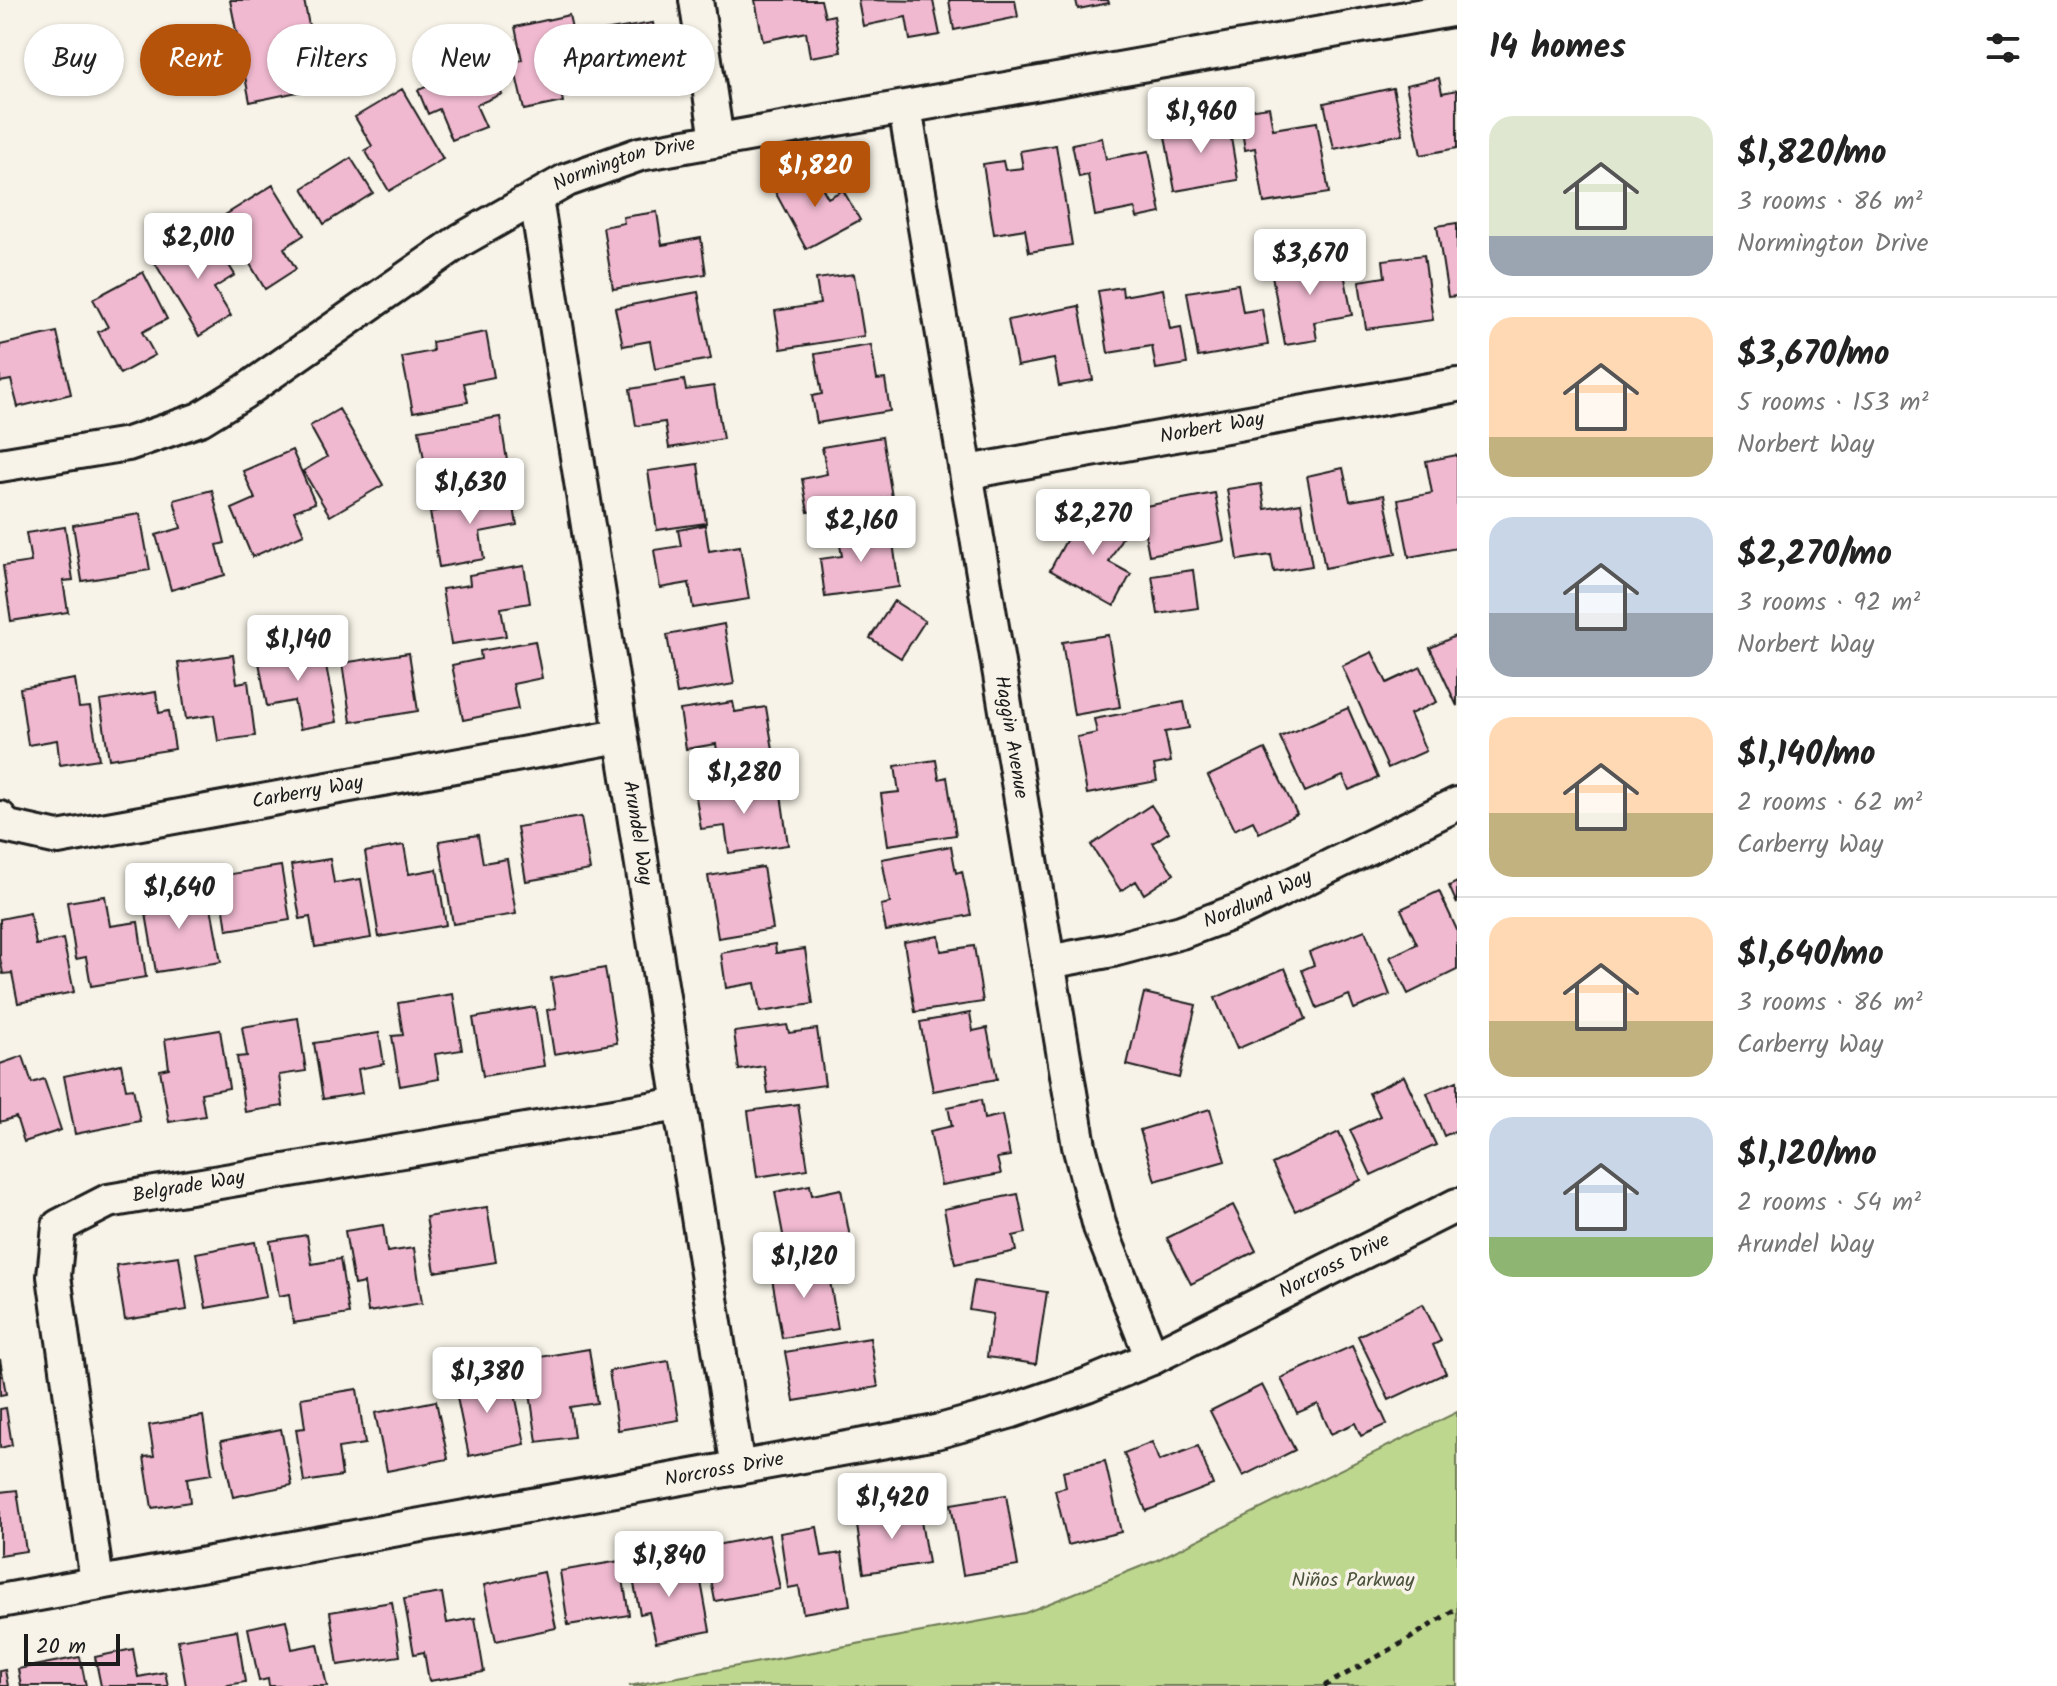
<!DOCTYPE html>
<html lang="en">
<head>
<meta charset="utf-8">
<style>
  :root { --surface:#fff; --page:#f2f2f2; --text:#222; --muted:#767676; --line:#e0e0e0; --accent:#b45309 }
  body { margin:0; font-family:Kalam,sans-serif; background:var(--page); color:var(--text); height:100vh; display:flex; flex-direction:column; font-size:30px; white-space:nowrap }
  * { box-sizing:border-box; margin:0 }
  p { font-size:26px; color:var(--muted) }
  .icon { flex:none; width:44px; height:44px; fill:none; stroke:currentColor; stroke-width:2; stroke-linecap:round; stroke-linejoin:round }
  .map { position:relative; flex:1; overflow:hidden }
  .drawer { display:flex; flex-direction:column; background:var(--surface); width:600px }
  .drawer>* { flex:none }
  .guide { position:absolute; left:24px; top:24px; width:760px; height:72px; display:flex; gap:16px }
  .scale { position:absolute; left:24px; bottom:20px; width:96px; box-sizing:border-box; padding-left:8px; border:4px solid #1c1c1c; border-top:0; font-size:22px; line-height:28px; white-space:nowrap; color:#1c1c1c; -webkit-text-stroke:6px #f7f3e8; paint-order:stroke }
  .price { position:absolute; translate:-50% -68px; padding:0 18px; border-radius:8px; background:#fff; color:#222; font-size:26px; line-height:52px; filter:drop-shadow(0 2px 4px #0008) }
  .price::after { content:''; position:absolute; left:50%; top:48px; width:24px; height:18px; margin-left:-12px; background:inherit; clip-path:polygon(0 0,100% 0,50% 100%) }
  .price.selected { background:var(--accent); color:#fff }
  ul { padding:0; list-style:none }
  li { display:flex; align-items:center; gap:24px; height:200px; padding:0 32px }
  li+li { border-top:2px solid var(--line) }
  li span { display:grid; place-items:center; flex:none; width:224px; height:160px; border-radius:24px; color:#555 }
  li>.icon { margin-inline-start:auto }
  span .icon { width:96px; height:96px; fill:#fffc; stroke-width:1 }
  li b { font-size:34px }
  h2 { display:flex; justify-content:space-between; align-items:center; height:96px; padding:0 32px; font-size:34px }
  .chip { padding:0 28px; border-radius:36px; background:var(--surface); box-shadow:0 2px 6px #0004; font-size:28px; line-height:72px }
  .chip.selected { background:var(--accent); color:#fff }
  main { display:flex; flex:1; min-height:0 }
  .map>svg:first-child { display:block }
  .green { fill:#bed78e; stroke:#6d7a55; stroke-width:2 }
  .building { fill:#f0b9d0; stroke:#1c1c1c; stroke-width:2 }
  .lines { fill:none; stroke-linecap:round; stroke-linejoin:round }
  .minor-casing { stroke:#1c1c1c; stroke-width:38 }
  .path { stroke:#1c1c1c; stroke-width:5; stroke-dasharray:6 6; stroke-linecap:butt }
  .minor { stroke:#f7f3e8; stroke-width:32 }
  .labels { text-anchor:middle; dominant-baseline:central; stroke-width:7; stroke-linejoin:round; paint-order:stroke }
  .street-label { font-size:20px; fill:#1c1c1c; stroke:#f7f3e8 }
  .park-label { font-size:20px; fill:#4d543e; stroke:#f7f3e8 }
</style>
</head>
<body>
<main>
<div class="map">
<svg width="1457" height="1686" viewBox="0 0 1457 1686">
  <rect width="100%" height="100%" fill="#f7f3e8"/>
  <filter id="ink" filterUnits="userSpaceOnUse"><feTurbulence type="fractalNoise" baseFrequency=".0125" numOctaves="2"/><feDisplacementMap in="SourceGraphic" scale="16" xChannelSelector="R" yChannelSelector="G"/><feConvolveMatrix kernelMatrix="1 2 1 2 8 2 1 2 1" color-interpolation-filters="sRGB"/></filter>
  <g filter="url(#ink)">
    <path class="green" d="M1457,1412V1686H629L1025,1613L1157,1560Z"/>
    <path class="building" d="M230,0H304L321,87L250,102Z
      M755,0H821L825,17L834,15L841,52L810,57L806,32L763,41Z
      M858,0L933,1L940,35L910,40L906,17L863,26Z
      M949,0H1015L1018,17L954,30Z
      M1076,0H1108L1109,3L1078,9Z
      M569,15L581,68L557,73L563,102L524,110L513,62L522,60L515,27Z
      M653,23L662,80L599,91L593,55L600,54L597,32Z
      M482,44L502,94L476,105L486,127L452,140L439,109L428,114L418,90L431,85L425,68Z
      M1439,78L1442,93L1457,90V148L1421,155L1406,85Z
      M1393,88L1403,134L1334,149L1324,103Z
      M402,89L443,159L389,191L365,150L372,146L355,117Z
      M1269,107L1273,129L1317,122L1329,193L1264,203L1255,148L1245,150L1239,111Z
      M1228,120L1238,180L1175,191L1164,131Z
      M1102,138L1106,159L1149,151L1161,213L1137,218L1135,208L1095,216L1088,175L1079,177L1072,144Z
      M1056,145L1072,245L1029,252L1025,229L994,234L983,164L1003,161L1005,170L1023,168L1020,151Z
      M351,158L373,193L324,224L303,188Z
      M812,170L828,198L843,190L860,220L806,249L774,190Z
      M273,185L304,235L284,248L296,269L265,289L241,249L245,247L225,215Z
      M657,212L662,245L701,238L706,274L613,289L603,227L624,223L623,217Z
      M1457,223V296L1448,297L1437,226Z
      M207,230L235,275L214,288L231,316L199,336L155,263Z
      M1424,255L1433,320L1366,329L1359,281L1385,277L1383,260Z
      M1341,257L1352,315L1314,322L1317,340L1285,345L1271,270Z
      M143,272L167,319L142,332L155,355L120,374L98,332L108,327L93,299Z
      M854,274L864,336L781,349L775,311L820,304L816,279Z
      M1238,284L1243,312L1262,309L1268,345L1198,357L1187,292Z
      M1122,287L1123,296L1163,289L1170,329L1181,327L1187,364L1156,369L1152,346L1108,353L1098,291Z
      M698,292L711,359L655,369L650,341L623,346L615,308Z
      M1079,306L1093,380L1059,386L1054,359L1017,366L1008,320Z
      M57,332L71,394L18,407L11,380L0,382V345Z
      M486,332L494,377L464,383L468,402L413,412L402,357L433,351L432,342Z
      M871,345L877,380L885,379L890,411L817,423L812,396L822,394L815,354Z
      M684,380L686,390L714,386L723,439L669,448L665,422L636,426L630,389Z
      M339,409L383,485L330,516L303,471L327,457L310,426Z
      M500,417L509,473L453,482L450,462L425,466L419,430Z
      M882,437L892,497L808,512L802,479L827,474L822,447Z
      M292,450L315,503L294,511L304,534L252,557L232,509L255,499L243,471Z
      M1457,455V548L1409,557L1398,500L1432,493L1426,461Z
      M698,464L706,523L657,530L648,471Z
      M1343,468L1350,501L1384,495L1396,554L1325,568L1307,476Z
      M1261,484L1265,509L1301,503L1312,566L1274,572L1271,555L1238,560L1227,489Z
      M511,489L517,525L480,532L484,559L439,567L430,512L459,507L457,498Z
      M212,490L225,543L217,545L225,575L171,590L156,535L181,528L174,500Z
      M1215,493L1224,541L1149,555L1140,507Z
      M1084,507L1126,530L1109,562L1131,574L1114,606L1050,570Z
      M140,514L150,570L82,581L73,525Z
      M705,525L709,551L740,546L749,599L693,608L689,583L660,588L654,550L681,546L678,530Z
      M65,527L73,580L63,581L68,612L11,621L3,566L31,562L26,533Z
      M891,527L899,587L825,597L820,559L842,556L838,534Z
      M524,566L530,603L501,608L506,636L451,644L442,589L470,585L469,575Z
      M1193,570L1198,608L1158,614L1152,576Z
      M894,601L925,621L901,658L870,638Z
      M724,624L734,684L677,694L667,635Z
      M1108,635L1120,707L1074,715L1062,642Z
      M1457,635V706L1430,648Z
      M312,640L317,668L326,666L337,722L300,729L294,701L267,706L257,651Z
      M535,641L542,678L513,684L518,709L463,720L452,665L481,659L480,651Z
      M1372,652L1387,683L1421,667L1437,702L1410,714L1426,751L1388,768L1342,666Z
      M409,653L418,711L351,722L342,663Z
      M233,655L237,683L248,681L255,736L218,741L214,715L186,719L178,663Z
      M75,679L79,708L90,707L99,759L60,765L57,740L28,745L20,688Z
      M156,692L159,713L169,711L175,749L109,759L100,701Z
      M733,702L735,712L766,707L775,762L720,770L716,744L686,749L680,710Z
      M1184,702L1189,728L1165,732L1171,762L1154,765L1157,781L1087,794L1077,737L1097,733L1094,719Z
      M1348,708L1378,778L1349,790L1343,776L1305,792L1280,737Z
      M1265,749L1297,814L1259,833L1253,821L1234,830L1208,776Z
      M936,760L939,779L947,777L956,835L888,845L881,794L899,792L895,766Z
      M750,783L751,792L780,787L788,845L729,853L725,826L701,829L695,791Z
      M1151,805L1169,832L1153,843L1174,874L1144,894L1136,881L1121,891L1091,845Z
      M581,817L590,870L526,881L517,827Z
      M478,835L483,863L507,859L516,914L453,924L439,841Z
      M404,845L409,874L437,869L446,925L379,937L365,852Z
      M951,846L956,873L962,871L971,915L886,931L881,905L890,903L882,859Z
      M330,859L334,883L361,879L371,938L315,947L310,917L300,919L291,865Z
      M281,866L290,920L227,930L219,876Z
      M763,867L773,929L718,938L708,876Z
      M1457,882V904L1449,886Z
      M179,883L184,912L211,907L221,962L156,972L142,890Z
      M1439,891L1457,930V970L1408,994L1390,957L1417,944L1401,909Z
      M105,896L110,926L138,922L146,977L91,986L86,957L76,959L67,902Z
      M30,913L36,945L63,939L74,992L18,1003L12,973L3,974L0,958V919Z
      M1365,930L1390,995L1354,1009L1349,995L1317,1008L1302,970L1314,965L1309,952Z
      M939,936L941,951L974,946L983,1002L915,1012L904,942Z
      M775,944L776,953L805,949L813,1004L760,1012L755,983L726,988L721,953Z
      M605,968L617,1043L554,1054L547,1010L556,1008L551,978Z
      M1285,968L1306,1019L1237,1049L1215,998Z
      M1144,993L1196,1005L1179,1078L1127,1065Z
      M453,994L462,1050L435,1054L439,1079L400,1086L392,1036L403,1035L398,1003Z
      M535,1007L544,1066L483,1076L473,1018Z
      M970,1013L973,1031L987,1028L997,1079L933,1091L920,1022Z
      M298,1018L306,1071L279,1075L283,1106L245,1112L237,1057L247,1056L242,1027Z
      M787,1025L789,1033L817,1029L825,1085L768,1093L764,1066L739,1070L734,1032Z
      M220,1030L229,1088L201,1093L205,1116L169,1122L160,1070L169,1068L165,1039Z
      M379,1033L384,1064L358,1069L362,1093L323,1099L314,1043Z
      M23,1056L32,1083L44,1079L61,1130L24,1142L16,1117L0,1122V1064Z
      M121,1064L126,1089L133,1088L140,1121L75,1134L64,1076Z
      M1404,1076L1436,1145L1371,1175L1350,1130L1380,1116L1369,1093Z
      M1457,1081V1130L1444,1136L1427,1093Z
      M981,1100L984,1119L1002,1115L1010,1156L997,1158L1001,1174L941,1185L930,1131L952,1126L948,1107Z
      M798,1104L808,1169L757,1177L748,1111Z
      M1210,1109L1225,1161L1155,1181L1140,1130Z
      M1339,1132L1361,1180L1295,1211L1272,1164Z
      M810,1185L812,1195L841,1189L851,1243L787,1256L775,1192Z
      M1018,1194L1026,1233L1013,1236L1016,1251L955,1264L944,1209Z
      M1233,1205L1256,1251L1191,1284L1167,1238Z
      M487,1207L496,1262L435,1272L426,1217Z
      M383,1225L387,1252L414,1248L422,1303L368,1312L364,1283L354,1285L345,1231Z
      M307,1235L312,1264L340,1259L349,1314L293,1323L289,1294L279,1296L270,1241Z
      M255,1242L266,1297L206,1308L196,1253Z
      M179,1256L187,1310L125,1320L116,1265Z
      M827,1263L838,1329L782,1338L771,1272Z
      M974,1281L1047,1292L1036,1364L987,1357L993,1314L969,1310Z
      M1423,1304L1441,1341L1433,1345L1446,1373L1389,1400L1358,1336Z
      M870,1338L878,1387L794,1401L785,1352Z
      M1352,1346L1387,1424L1361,1436L1355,1423L1331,1434L1318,1404L1297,1413L1281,1378Z
      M589,1349L597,1403L570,1407L574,1437L537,1442L529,1386L537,1385L534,1358Z
      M0,1359L6,1394L0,1395Z
      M669,1361L679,1420L618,1430L609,1371Z
      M480,1368L486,1394L514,1389L525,1444L469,1456L452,1373Z
      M1262,1385L1295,1450L1243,1476L1210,1411Z
      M357,1389L365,1444L338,1448L342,1476L304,1482L296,1429L305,1428L301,1398Z
      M436,1401L448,1459L387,1471L375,1413Z
      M6,1408L12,1445L0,1448V1409Z
      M203,1416L212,1474L187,1478L190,1502L152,1508L144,1457L154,1456L149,1425Z
      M281,1429L292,1485L233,1497L221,1441Z
      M1152,1442L1159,1461L1198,1446L1213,1485L1146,1511L1124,1453Z
      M1105,1461L1121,1532L1068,1545L1055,1490L1066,1487L1063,1471Z
      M17,1490L26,1551L0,1555V1492Z
      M1006,1495L1018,1566L963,1575L951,1504Z
      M919,1509L928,1563L864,1573L856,1519Z
      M817,1527L822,1556L842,1553L850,1605L803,1613L799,1586L788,1588L780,1533Z
      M769,1535L780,1589L715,1601L705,1547Z
      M667,1552L673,1581L700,1576L710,1631L656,1642L649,1612L640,1614L629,1559Z
      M620,1561L629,1615L568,1625L560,1571Z
      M544,1572L556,1628L496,1641L484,1585Z
      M442,1593L447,1623L475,1618L484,1672L429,1681L424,1652L414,1654L404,1599Z
      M392,1602L400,1656L338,1665L330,1612Z
      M286,1620L292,1649L318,1644L327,1686H269L268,1679L259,1681L248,1628Z
      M237,1630L245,1682L223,1686H186L178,1640Z
      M133,1649L138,1677L165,1672L168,1686H101L95,1657Z
      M80,1657L86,1686H21L18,1669Z
      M5,1670L8,1686H0V1671Z"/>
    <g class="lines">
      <defs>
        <g id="minor">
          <path d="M696,0L717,140"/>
          <path id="s1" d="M905,108L1079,1146L1100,1227L1152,1358"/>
          <path id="s2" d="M536,199L738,1468"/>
          <path id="s3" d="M0,465L128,444L200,419L244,392L461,240L567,180L640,154L1457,9"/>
          <path id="s4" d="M968,472L1457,385"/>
          <path id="s5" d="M0,818L4,826L58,838L620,736"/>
          <path id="s6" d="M1048,962L1113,950L1181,932L1245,908L1457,804"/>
          <path id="s7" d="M97,1582L54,1276L59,1226L108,1201L679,1104"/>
          <path id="s8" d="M0,1601L936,1432L1012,1411L1087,1385L1152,1358L1457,1205"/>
        </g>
      </defs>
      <use href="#minor" class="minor-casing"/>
      <path class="path" d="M1324,1686L1406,1641L1457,1608"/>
      <use href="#minor" class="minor"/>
    </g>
  </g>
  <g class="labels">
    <g class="street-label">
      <text stroke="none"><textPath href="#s3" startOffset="704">Normington Drive</textPath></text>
      <text stroke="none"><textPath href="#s4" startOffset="248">Norbert Way</textPath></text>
      <text stroke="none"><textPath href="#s1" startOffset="638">Haggin Avenue</textPath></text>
      <text stroke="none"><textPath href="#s5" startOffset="318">Carberry Way</textPath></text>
      <text stroke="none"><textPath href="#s2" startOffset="642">Arundel Way</textPath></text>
      <text stroke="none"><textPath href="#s6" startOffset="220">Nordlund Way</textPath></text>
      <text stroke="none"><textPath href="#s7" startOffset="496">Belgrade Way</textPath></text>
      <text stroke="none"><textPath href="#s8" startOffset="1384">Norcross Drive</textPath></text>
      <text stroke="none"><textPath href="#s8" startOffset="736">Norcross Drive</textPath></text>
    </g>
    <g class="park-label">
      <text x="1353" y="1581">Niños Parkway</text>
    </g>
  </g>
</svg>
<div class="scale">20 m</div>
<b class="price" style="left:1201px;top:155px">$1,960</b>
<b class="price selected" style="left:815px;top:209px">$1,820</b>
<b class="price" style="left:198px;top:281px">$2,010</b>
<b class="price" style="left:1310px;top:297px">$3,670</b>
<b class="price" style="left:470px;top:526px">$1,630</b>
<b class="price" style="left:1093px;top:557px">$2,270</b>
<b class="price" style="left:861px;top:564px">$2,160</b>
<b class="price" style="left:298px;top:683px">$1,140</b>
<b class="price" style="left:744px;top:816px">$1,280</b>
<b class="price" style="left:179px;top:931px">$1,640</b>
<b class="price" style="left:804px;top:1300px">$1,120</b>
<b class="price" style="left:487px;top:1415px">$1,380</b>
<b class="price" style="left:892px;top:1541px">$1,420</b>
<b class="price" style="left:669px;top:1599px">$1,840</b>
<div class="guide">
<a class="chip">Buy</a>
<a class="chip selected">Rent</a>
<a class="chip">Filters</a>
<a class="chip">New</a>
<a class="chip">Apartment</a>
</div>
</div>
<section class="drawer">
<h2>14 homes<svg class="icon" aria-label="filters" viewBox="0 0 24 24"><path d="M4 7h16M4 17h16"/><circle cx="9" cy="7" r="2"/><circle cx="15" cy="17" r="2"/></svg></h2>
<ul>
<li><span style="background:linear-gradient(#dfe7d0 75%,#9aa5b1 0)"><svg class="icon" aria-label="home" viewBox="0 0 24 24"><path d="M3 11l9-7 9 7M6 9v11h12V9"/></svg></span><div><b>$1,820/mo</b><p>3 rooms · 86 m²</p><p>Normington Drive</p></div></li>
<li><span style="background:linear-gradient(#ffd9b3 75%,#c2b280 0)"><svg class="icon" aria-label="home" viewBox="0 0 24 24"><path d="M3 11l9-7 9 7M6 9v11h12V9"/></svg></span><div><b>$3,670/mo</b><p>5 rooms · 153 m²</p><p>Norbert Way</p></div></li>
<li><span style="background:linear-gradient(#c9d6e8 60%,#9aa5b1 0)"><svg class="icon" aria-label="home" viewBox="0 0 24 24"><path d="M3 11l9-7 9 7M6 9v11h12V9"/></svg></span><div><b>$2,270/mo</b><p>3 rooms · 92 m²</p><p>Norbert Way</p></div></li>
<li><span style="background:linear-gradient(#ffd9b3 60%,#c2b280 0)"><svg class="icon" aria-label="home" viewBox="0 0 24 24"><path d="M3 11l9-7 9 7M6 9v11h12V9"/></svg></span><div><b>$1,140/mo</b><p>2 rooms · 62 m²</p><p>Carberry Way</p></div></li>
<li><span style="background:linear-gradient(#ffd9b3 65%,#c2b280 0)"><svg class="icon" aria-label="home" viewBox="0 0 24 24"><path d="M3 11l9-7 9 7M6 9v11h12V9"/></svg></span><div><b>$1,640/mo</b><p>3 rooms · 86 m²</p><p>Carberry Way</p></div></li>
<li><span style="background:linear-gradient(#c9d6e8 75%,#8fb573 0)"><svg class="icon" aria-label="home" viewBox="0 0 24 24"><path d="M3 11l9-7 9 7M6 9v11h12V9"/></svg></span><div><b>$1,120/mo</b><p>2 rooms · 54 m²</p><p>Arundel Way</p></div></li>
</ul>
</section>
</main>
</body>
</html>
